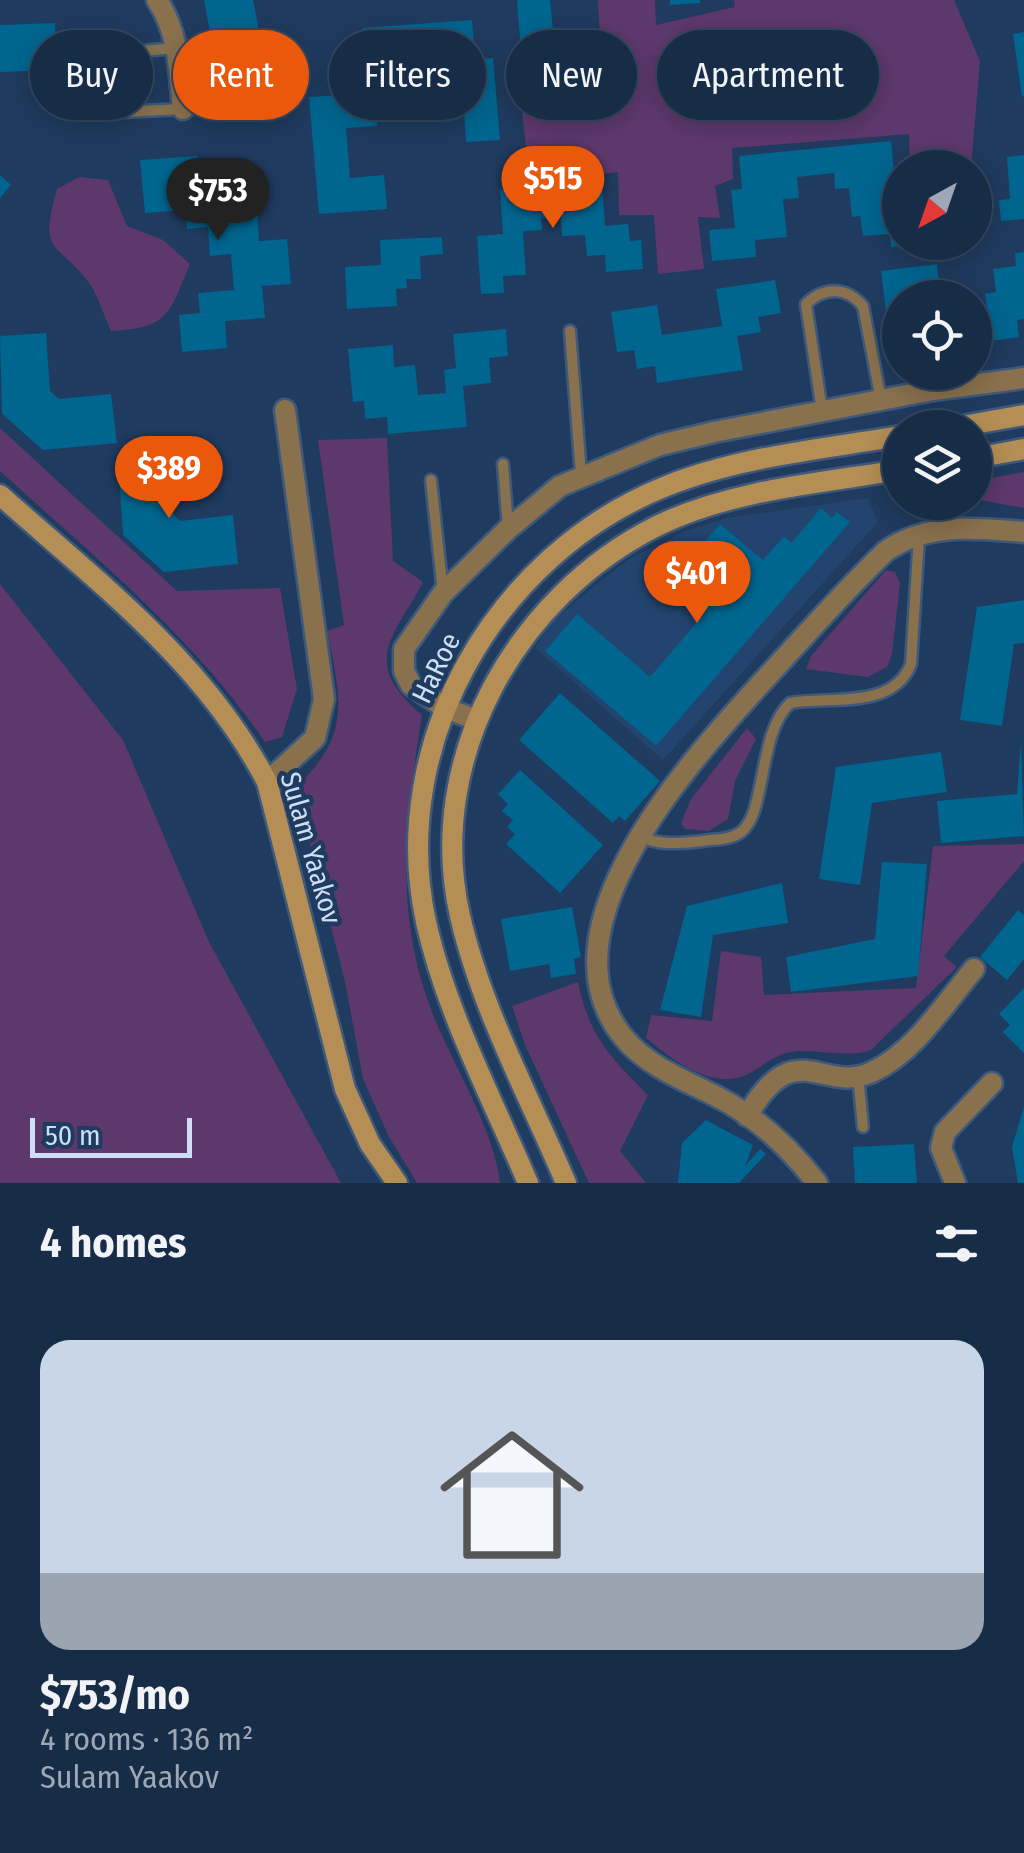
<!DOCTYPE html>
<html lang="en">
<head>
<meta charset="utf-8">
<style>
  :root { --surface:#172c47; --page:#20344e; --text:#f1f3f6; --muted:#9ea7b4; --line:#364860; --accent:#ea580c }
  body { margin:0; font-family:"Fira Sans Condensed",sans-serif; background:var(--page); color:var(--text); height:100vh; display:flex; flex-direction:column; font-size:38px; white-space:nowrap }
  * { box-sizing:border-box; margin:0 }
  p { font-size:32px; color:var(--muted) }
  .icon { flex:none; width:55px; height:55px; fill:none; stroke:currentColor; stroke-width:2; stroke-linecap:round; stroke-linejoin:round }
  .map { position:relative; height:1183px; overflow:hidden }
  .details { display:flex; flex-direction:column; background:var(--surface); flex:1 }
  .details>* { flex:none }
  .top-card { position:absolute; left:30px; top:30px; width:965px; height:90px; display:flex; gap:20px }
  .needle { width:65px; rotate:220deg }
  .tools { position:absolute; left:882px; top:150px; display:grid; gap:20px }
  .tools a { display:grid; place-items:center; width:110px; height:110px; border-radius:50%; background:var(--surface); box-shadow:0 5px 25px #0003,0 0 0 2px var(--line); font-size:50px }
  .scale { position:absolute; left:30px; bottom:25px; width:162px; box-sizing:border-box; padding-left:10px; border:5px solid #cedff5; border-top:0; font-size:28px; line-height:35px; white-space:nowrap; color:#cedff5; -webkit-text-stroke:8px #1f3b5f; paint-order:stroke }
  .price { position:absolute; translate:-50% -85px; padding:0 22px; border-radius:35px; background:var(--accent); color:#fff; font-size:32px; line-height:65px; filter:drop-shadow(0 2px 5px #0008) }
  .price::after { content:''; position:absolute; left:50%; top:60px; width:30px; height:22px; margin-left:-15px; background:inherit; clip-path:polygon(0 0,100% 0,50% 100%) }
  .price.selected { background:#222; color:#fff }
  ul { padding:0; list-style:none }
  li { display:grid; align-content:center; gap:20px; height:530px; padding:0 40px }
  li span { display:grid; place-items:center; height:310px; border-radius:30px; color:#555 }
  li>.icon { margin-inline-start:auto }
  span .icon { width:180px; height:180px; fill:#fffc; stroke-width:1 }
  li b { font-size:42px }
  h2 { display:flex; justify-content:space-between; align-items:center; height:120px; padding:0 40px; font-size:42px }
  .pill { padding:0 35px; border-radius:45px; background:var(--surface); box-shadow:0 5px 25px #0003,0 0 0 2px var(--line); font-size:35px; line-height:90px }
  .pill.selected { background:var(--accent); color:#fff }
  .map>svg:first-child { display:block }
  .built { fill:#23446e }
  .green { fill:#5d386c }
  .building { fill:#00658f }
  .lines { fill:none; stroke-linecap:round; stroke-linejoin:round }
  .lane-casing { stroke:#3e597a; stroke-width:15 }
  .street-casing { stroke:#3e597a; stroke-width:25 }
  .secondary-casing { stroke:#3e597a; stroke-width:25 }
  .lane { stroke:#89714e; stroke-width:10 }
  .street { stroke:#89714e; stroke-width:20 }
  .secondary { stroke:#b58e56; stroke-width:20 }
  .labels { text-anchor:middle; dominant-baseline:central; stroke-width:9; stroke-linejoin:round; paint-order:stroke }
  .street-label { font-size:28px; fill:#cedff5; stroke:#1f3b5f }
</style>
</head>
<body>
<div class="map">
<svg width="1024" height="1183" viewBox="0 0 1024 1183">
  <rect width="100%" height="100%" fill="#1f3b5f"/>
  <path class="built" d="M868,498L878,522L663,760L535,648L551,623L599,582L629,559L686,531L727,518Z"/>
  <path class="green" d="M598,0H655L656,25L735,7L734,0H954L980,61L971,167H910L909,134L732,148L733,179L715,186L720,218L698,217L704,269L658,274L654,215H619L618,172L530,183L520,93L602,82Z
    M79,177L108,180L127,226L163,240L190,264C169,314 169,328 111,331C104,316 99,299 91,286C59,239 37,260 57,189Z
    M0,428L177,591L280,588L297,689L282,737L265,742C193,636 94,557 0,471Z
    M387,438L393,561L423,582C394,637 359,662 422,715C406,814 394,907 429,1004C449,1060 494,1126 500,1183H417L389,1137L363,1079L345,982L300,804V783C352,733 340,695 327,631L344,625L318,440Z
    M1024,472V508L975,499V481Z
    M886,570L895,572L900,583L892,654L887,667L868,677L806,669L811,656Z
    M0,584L123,740L209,942L341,1183H0Z
    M747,728L756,739L735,781L728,819L709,831L685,829L681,823L691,799Z
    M1024,844V861L944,956L957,967L871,1050C844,1060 814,1046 786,1053C768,1058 755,1074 737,1078C704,1085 669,1057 646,1038L651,1015L712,1021L721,951L761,957L764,995L916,988L933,846Z
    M578,982C589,1036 610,1057 648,1095L620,1151L646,1183H589L525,1045L512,1006Z"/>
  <path class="building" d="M204,0H253L267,71L219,80Z
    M517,0H550L554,41L588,38L591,72L523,77Z
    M670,0H700V3L670,5Z
    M472,20L475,60L493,58L500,140L466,142L463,95L444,96L441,56L400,59L402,85L374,87L377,126L346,128L350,178L384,175L387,209L319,214L309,97L341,95L337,55L365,53L363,28Z
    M55,23L57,70L0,72V25Z
    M1024,32V96L1022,97L1013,34Z
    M891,141L895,182H900V242L910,245L891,247L890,234L863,236L860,216L852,217L849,188L835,189L834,173L797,177L799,198L783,199L787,237L755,240L756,257L712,261L709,230L735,228L731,190L742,189L739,156Z
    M1024,155V219L1001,221L999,200L1010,199L1007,157Z
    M197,156L198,170L235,167L237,198L256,196L259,241L287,239L291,284L262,286L265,318L225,321L227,348L182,352L179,315L200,313L198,293L234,290L231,254L210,256L208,227L187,229L186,210L145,213L140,160Z
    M0,175L11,185L0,198Z
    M602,183L605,226L628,224L630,241L641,240L643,269L606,272L605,255L587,256L585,235L562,236L561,217L541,218L542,230L523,231L526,275L503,276L504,293L481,294L477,236L503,234L500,190Z
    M442,237L443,254L420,256L421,279H406L407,288L396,289L397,306L347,309L345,267L381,265L380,240Z
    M1024,252V319L1017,320L1019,337L975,343V309L987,308L985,294L996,292L993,269L1016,266L1015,253Z
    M937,264L940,294L960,291L961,298H900V310L886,312L881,271Z
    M775,280L781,313L758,317L761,332L737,336L743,370L657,383L655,366L637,369L634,350L617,352L611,312L657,305L662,335L722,326L716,289Z
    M506,329L508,356L489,358L491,383L463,386L467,427L388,434L387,417L365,419L364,401L353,402L348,349L393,345L394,367L415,365L418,395L446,393L444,370L456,368L453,334Z
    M46,333L50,391L59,399L111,394L117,443L43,450L2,414L0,336Z
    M167,454L171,512L180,521L233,515L238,564L164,572L123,535L118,458Z
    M821,508L832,518L837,512L850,522L656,746L545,651L577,614L650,677L705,613L670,582L720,524L763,560L784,536L791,543Z
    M1024,600V643L1014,644L1002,726L960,720L977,607Z
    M560,693L660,781L625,821L619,816L613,823L519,740Z
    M1021,741L1024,836L941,843L937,801L1017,794Z
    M941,752L947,792L872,803L860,885L819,879L836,767Z
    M520,770L603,845L560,893L506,844L515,834L507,827L513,820L502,811L508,804L498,794Z
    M882,862L927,864L918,976L791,992L786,957L875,939Z
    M782,883L788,923L713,935L701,1017L660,1010L687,906Z
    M572,907L581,957L574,959L576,974L551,978L549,964L510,971L501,919Z
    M1018,910L1024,915V959L1007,980L980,957Z
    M1024,988V1053L1003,1032L1010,1025L999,1014Z
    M1024,1107V1183H1018L1012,1147Z
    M706,1120L753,1145L745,1166L760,1149L766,1154L739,1183H678L682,1143Z
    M914,1144L917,1183H855L853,1147Z"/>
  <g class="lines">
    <defs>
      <path id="lane" d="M98,55L176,48
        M122,112L183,109
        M570,331L581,475
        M822,411L806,304C824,287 846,286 863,306L881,400
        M503,464L508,528
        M431,480L443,593
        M641,837C663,846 680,843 703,841C715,839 731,840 741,832C767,812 757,735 790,703C831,696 893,710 911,664L919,536
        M858,1075L863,1127"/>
      <path id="street" d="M157,0C179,32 179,71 183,109
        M477,720L445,708L411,685L404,671V649L443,593L508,529L560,486L660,445L714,432L933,390L1024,378
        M267,782L315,738L324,699L285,410
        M747,1116C796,1032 821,1095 872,1072C914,1053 945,1003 974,969
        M817,1183C792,1151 762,1122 727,1102C691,1082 651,1070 624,1038C531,925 703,747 776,667C812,628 847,588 886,551C928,522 975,528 1024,532
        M955,1183L941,1148L945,1132L992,1083"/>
      <path id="secondary" d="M951,428L1024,415
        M975,458L1024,449
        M0,495C99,583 205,663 267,782L345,1089L370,1144L397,1183
        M528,1183C492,1098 446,1012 426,922C387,743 496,555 664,487C737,457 822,449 900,436
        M566,1183C529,1096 481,1008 460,916C424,758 517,596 657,526C730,490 821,483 900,470"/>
    </defs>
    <use href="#lane" class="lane-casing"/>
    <use href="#street" class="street-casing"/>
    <use href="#secondary" class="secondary-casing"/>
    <use href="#lane" class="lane"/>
    <use href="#street" class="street"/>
    <use href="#secondary" class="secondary"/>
  </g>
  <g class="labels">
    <g class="street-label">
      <text transform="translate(436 668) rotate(-64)">HaRoe</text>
      <text transform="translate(311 848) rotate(74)">Sulam Yaakov</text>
    </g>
  </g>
</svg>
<div class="tools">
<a><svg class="needle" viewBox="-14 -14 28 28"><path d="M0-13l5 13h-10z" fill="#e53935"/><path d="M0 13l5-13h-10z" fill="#9ea7b4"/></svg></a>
<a><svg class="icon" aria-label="locate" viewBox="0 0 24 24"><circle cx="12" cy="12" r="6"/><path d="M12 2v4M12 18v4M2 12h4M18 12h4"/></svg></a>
<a><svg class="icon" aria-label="layers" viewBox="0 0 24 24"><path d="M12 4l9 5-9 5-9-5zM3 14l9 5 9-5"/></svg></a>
</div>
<div class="scale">50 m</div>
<b class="price" style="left:553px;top:231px">$515</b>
<b class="price selected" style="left:218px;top:243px">$753</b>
<b class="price" style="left:169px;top:521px">$389</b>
<b class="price" style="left:697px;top:626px">$401</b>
<div class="top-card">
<a class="pill">Buy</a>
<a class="pill selected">Rent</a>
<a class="pill">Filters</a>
<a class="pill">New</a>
<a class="pill">Apartment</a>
</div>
</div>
<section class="details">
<h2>4 homes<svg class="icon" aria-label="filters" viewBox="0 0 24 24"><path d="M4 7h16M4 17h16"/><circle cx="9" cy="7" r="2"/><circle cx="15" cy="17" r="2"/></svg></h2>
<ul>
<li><span style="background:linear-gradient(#c9d6e8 75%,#9aa5b1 0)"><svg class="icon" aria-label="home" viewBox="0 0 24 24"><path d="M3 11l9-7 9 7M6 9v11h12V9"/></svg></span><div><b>$753/mo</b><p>4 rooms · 136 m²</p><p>Sulam Yaakov</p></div></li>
</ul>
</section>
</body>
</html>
